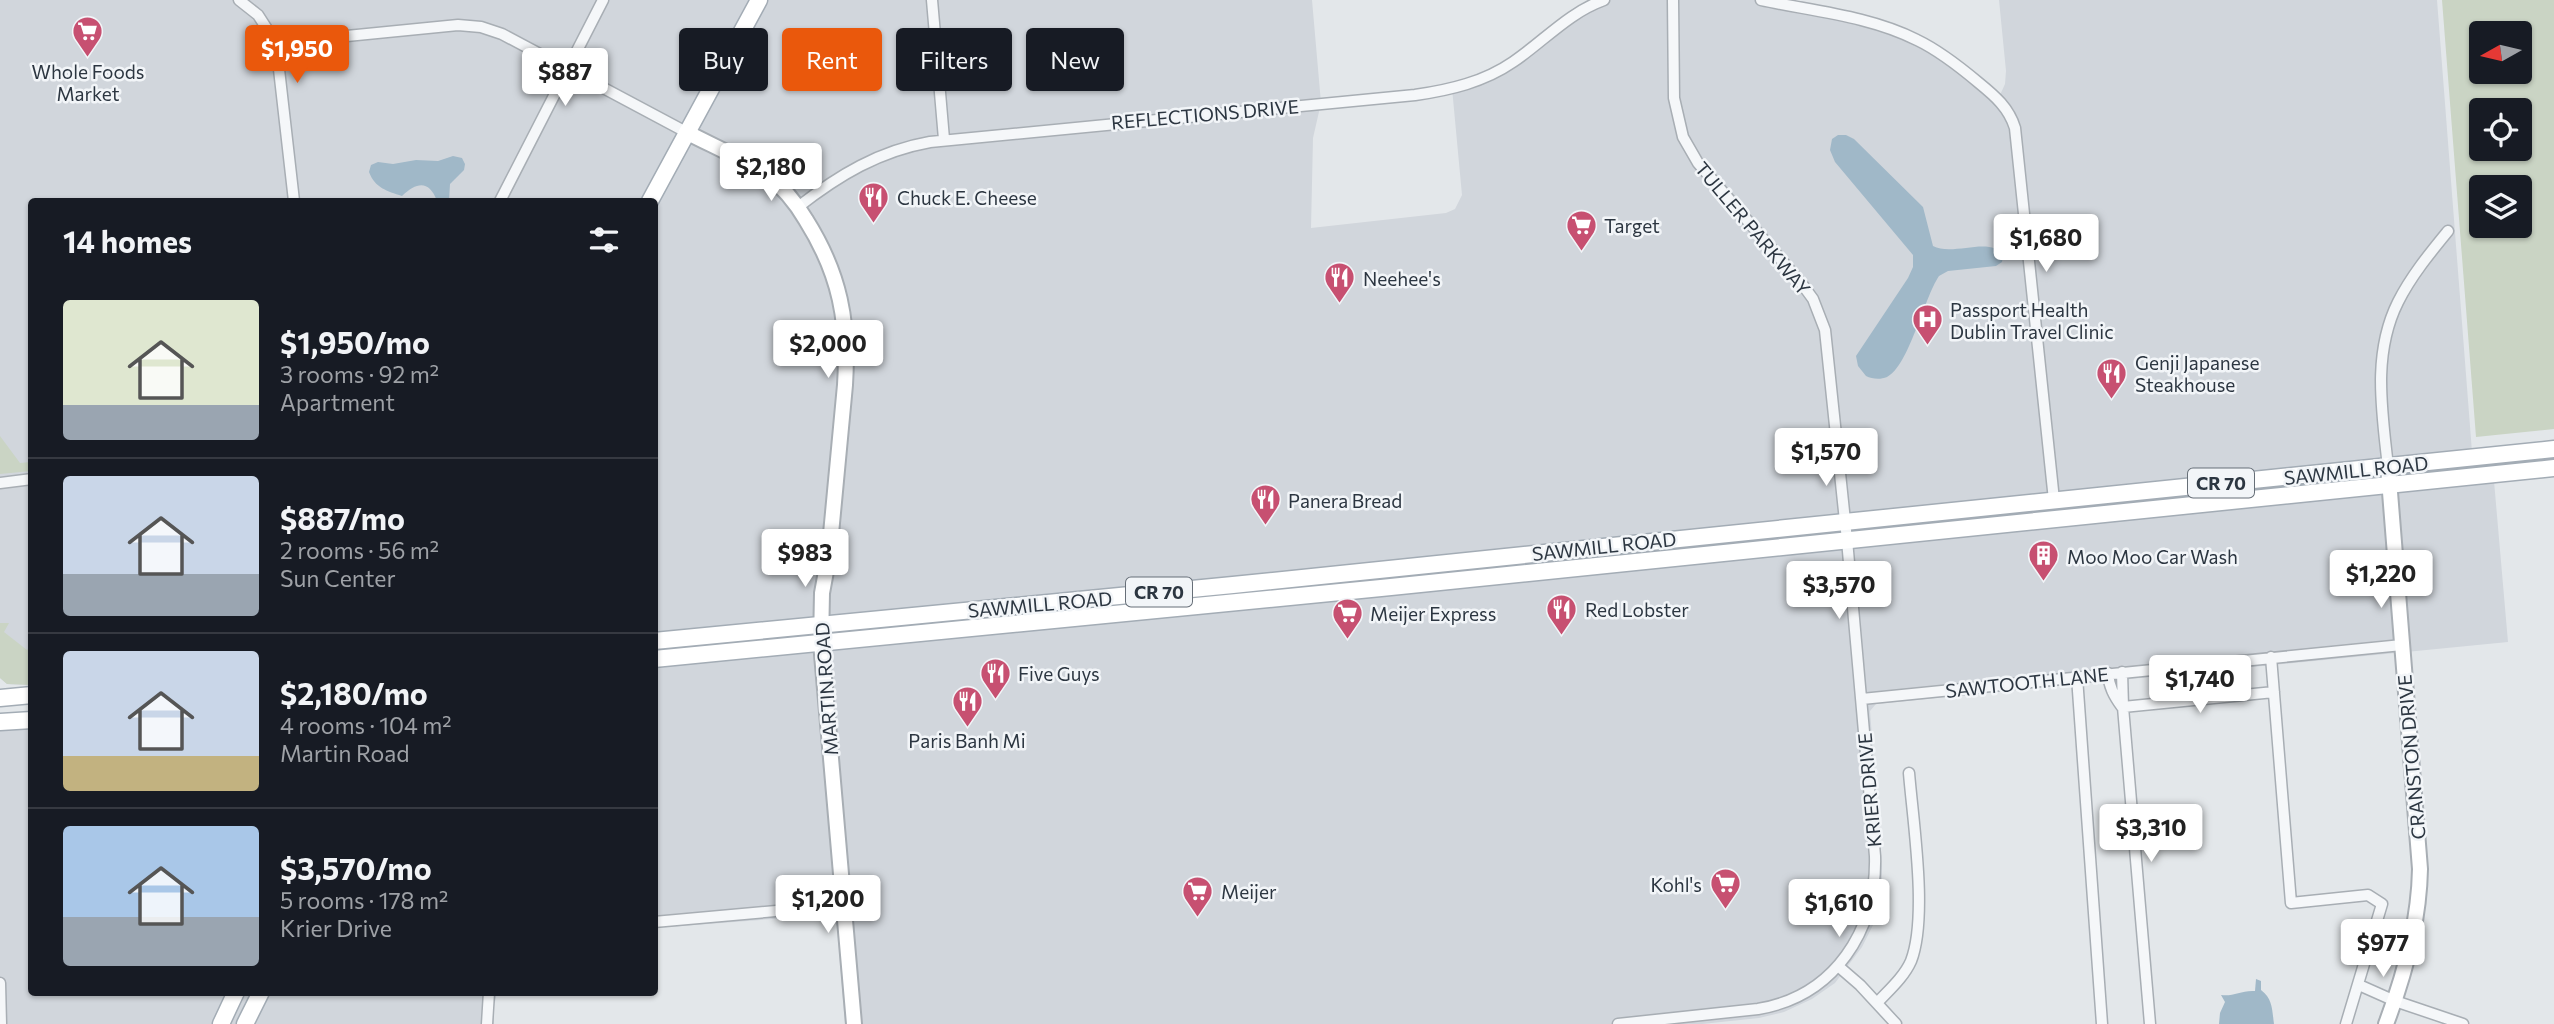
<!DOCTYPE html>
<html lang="en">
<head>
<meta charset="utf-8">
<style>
  :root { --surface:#171b24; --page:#20242c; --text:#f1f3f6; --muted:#9ea1a6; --line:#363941; --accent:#ea580c }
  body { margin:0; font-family:Commissioner,sans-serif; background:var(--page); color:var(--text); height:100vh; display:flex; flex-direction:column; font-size:26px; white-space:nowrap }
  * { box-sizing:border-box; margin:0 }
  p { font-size:23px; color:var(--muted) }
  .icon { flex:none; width:38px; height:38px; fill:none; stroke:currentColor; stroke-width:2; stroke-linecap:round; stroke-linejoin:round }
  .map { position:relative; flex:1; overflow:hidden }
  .drawer { position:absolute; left:28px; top:198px; width:630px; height:798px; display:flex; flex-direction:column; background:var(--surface); border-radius:7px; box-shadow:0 2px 5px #0004 }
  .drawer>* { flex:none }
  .top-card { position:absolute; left:679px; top:28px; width:665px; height:63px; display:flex; gap:14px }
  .needle { width:46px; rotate:262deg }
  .tools { position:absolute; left:2469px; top:21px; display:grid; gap:14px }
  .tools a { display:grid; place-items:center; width:63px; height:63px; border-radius:7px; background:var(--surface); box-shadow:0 2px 5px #0004; font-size:35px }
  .price { position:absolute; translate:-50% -60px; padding:0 16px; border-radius:7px; background:#fff; color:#222; font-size:23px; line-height:46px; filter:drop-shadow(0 2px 4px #0008) }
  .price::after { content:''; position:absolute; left:50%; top:42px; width:21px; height:16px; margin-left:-10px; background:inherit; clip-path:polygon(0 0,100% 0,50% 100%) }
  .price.selected { background:var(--accent); color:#fff }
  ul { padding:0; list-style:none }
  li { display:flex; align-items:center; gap:21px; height:175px; padding:0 35px }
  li+li { border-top:2px solid var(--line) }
  li span { display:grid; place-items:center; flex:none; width:196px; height:140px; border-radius:7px; color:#555 }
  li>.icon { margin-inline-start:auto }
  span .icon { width:84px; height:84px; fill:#fffc; stroke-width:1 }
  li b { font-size:30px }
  h2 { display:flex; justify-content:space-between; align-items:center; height:84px; padding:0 35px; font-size:30px }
  .pill { padding:0 24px; border-radius:7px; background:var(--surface); box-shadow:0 2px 5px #0004; font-size:24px; line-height:63px }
  .pill.selected { background:var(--accent); color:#fff }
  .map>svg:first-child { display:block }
  .built { fill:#d1d6dc }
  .green { fill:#cad4c4; fill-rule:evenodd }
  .water { fill:#a0b8c8 }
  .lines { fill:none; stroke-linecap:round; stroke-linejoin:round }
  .street-casing { stroke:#a8aeb4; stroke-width:13 }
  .secondary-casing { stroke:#a8aeb4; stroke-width:18 }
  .primary-casing { stroke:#a3acb5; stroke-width:19 }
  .street { stroke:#f5f7f9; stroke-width:10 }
  .secondary { stroke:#fff; stroke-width:14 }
  .primary { stroke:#fff; stroke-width:16 }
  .labels { text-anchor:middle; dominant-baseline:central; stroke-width:5; stroke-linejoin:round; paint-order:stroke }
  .shield { fill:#f2f5f8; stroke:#676f78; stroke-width:2 }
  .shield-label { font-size:18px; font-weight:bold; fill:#2c3641 }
  .poi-label { font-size:19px; fill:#2c3641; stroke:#f2f5f8; text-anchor:start }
  .street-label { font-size:19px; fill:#2c3641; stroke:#f2f5f8 }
</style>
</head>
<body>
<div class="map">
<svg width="2554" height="1024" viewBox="0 0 2554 1024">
  <rect width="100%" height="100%" fill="#e3e7ea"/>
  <path class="built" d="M0,0H1312L1321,103L1313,138L1311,228L1446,213L1455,209L1462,195L1452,88L1483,78L1604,0H1761L1855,19L1918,40L2009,113L2054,500L655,641L654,201H32L31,685L7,684L0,678Z
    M1999,0H2437L2472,452L2058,494L2020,127L2014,110L2000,95L2005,84L2006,71Z
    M2494,481L2508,642L1876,704L1870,711L1882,867V896L1876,919L1862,947L1835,983L1812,999L1784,1012L1759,1018L1702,1024H845L837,926L834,921L825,915L655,928V667Z
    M31,728L32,992H497L494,1007V1024H0V731Z"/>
  <path class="green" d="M2442,0H2554V429L2476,437ZM2520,33V72H2482V33ZM2520,110V149H2482V110ZM2482,187H2520V226H2482Z
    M0,436L20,463L31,462V471L0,474Z
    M0,623H9L4,632L27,650L31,645V685L7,684L0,678Z"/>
  <path class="water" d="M1838,135H1846L1854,139L1923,207L1933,246C1953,257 1992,235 2003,256L2002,262L1996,266L1948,271L1939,276C1924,298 1909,366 1887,377C1880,380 1872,379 1866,376L1858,366L1856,356L1908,278L1913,267V255L1835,162L1830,150L1832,139Z
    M453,156L462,158L465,164L464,170L450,184L449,201H437C429,180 417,182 402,196C387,191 375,188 369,172L371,165L378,162L393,164L416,160L438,161Z
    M2256,979L2261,981V990C2273,999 2272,1010 2274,1024H2219L2220,1013L2225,1002L2221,995C2233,997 2241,990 2255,991Z"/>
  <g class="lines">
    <defs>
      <path id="street" d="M239,0L258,15L276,43L294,201
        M932,0L944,139
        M1761,0C1812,11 1870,16 1917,40C1940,51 1960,67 1979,83C1995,96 2009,108 2015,128L2054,500
        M276,43L458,25L481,27L502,34L686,132
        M500,201L603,0
        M798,207C839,175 879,151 930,142L1415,95C1450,90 1484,82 1513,62C1544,41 1568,13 1604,0
        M2388,467C2382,411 2372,354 2398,302C2411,276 2430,253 2448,231
        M0,483L32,479
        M2271,657L2291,903L2368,895L2382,904L2346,1024
        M2122,672L2123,707L2150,1024
        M2108,673C2109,687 2114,696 2122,707
        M2077,677L2102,1024
        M1862,699L2402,645
        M2123,707L2274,692
        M654,922L843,905
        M1838,966L1860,985L1896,1024
        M0,983L1,1024
        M2359,985L2395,1001L2463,1024
        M1877,1003C1889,990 1904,977 1911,961C1928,917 1913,822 1909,773
        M487,1024L489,992
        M1618,1024L1758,1009C1835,996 1877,930 1875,856L1847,540L1825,330L1813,299L1802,284L1698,163L1683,137L1674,98L1673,0"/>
      <path id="secondary" d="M686,132C713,146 742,158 767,175C783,187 796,203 806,220C840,274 849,322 845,385L829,555L822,593L821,643L854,1024
        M2386,1024C2405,974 2419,923 2420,869L2388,467"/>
      <path id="primary" d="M650,201L759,0
        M654,641L1233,585L2554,449
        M654,659L1381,588L2554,468
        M0,698L32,695
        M0,722L32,720
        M221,1024L236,992
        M245,1024L261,992"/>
    </defs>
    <use href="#street" class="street-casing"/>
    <use href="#secondary" class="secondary-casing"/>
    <use href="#primary" class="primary-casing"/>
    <use href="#street" class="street"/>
    <use href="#secondary" class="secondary"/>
    <use href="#primary" class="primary"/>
  </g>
  <defs>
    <symbol id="supermarket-pin" viewBox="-11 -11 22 30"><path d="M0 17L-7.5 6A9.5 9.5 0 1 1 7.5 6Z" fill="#c75071" stroke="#f2f5f8"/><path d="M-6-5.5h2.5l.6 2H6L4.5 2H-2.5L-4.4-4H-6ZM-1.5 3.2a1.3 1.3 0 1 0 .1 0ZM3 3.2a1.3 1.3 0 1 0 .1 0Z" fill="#fff"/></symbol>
    <symbol id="restaurant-pin" viewBox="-11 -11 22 30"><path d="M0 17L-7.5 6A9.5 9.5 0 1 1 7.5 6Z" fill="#c75071" stroke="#f2f5f8"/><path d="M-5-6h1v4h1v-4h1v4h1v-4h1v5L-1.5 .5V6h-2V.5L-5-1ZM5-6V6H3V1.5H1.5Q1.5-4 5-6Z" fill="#fff"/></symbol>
    <symbol id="hospital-pin" viewBox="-11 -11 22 30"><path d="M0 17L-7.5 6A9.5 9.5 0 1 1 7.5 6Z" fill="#c75071" stroke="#f2f5f8"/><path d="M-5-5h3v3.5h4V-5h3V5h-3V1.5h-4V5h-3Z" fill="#fff"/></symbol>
    <symbol id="building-pin" viewBox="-11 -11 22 30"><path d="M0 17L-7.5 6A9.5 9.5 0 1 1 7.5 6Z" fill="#c75071" stroke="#f2f5f8"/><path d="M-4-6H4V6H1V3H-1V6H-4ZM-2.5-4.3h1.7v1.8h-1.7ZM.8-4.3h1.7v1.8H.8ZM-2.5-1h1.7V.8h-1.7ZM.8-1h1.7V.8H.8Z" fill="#fff"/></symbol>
  </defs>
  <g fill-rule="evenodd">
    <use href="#supermarket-pin" x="70" y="14" width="35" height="47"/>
    <use href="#restaurant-pin" x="856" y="180" width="35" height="47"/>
    <use href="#supermarket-pin" x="1564" y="208" width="35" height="47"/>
    <use href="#restaurant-pin" x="1322" y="260" width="35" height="47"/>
    <use href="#hospital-pin" x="1910" y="302" width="35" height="47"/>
    <use href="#restaurant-pin" x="2094" y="356" width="35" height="47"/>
    <use href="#restaurant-pin" x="1248" y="482" width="35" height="47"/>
    <use href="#building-pin" x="2026" y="538" width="35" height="47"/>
    <use href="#restaurant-pin" x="1544" y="592" width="35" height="47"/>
    <use href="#supermarket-pin" x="1330" y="596" width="35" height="47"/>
    <use href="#restaurant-pin" x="978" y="656" width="35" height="47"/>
    <use href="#restaurant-pin" x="950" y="684" width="35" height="47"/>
    <use href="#supermarket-pin" x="1708" y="866" width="35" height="47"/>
    <use href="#supermarket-pin" x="1180" y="874" width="35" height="47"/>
  </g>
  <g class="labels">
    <g class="shield">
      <rect x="2188" y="468.5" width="66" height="29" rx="5"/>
      <rect x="1126" y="577.5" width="66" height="29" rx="5"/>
    </g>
    <g class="shield-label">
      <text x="2221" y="483">CR 70</text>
      <text x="1159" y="592">CR 70</text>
    </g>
    <g class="poi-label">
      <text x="88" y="71" text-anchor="middle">Whole Foods<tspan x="88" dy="22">Market</tspan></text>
      <text x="897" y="197">Chuck E. Cheese</text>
      <text x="1604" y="225">Target</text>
      <text x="1363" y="278">Neehee's</text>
      <text x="1950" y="309">Passport Health<tspan x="1950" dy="22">Dublin Travel Clinic</tspan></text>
      <text x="2135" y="362">Genji Japanese<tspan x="2135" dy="22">Steakhouse</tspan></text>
      <text x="1288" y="500">Panera Bread</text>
      <text x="2067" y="556">Moo Moo Car Wash</text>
      <text x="1585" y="609">Red Lobster</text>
      <text x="1370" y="613">Meijer Express</text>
      <text x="1018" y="673">Five Guys</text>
      <text x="967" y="740" text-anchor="middle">Paris Banh Mi</text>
      <text x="1702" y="884" text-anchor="end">Kohl's</text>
      <text x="1221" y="891">Meijer</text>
    </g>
    <g class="street-label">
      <text transform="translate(1205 114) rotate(-5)">REFLECTIONS DRIVE</text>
      <text transform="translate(1753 228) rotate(50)">TULLER PARKWAY</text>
      <text transform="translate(2356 470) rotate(-6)">SAWMILL ROAD</text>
      <text transform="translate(1604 546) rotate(-6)">SAWMILL ROAD</text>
      <text transform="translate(1040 604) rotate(-5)">SAWMILL ROAD</text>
      <text transform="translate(2027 682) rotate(-6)">SAWTOOTH LANE</text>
      <text transform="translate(826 689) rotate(-94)">MARTIN ROAD</text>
      <text transform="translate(2411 757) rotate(-95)">CRANSTON DRIVE</text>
      <text transform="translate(1869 790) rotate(-95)">KRIER DRIVE</text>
    </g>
  </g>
</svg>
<div class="tools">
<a><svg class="needle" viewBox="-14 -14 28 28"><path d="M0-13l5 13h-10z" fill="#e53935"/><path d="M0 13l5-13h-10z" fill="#9ea1a6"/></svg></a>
<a><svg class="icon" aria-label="locate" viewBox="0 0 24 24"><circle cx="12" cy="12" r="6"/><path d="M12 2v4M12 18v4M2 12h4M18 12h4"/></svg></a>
<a><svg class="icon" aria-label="layers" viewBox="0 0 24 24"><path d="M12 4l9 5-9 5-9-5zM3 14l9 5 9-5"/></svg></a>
</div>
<b class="price selected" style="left:297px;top:85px">$1,950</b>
<b class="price" style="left:565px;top:108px">$887</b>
<b class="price" style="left:771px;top:203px">$2,180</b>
<b class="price" style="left:2046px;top:274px">$1,680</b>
<b class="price" style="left:828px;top:380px">$2,000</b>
<b class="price" style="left:1826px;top:488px">$1,570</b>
<b class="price" style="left:805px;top:589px">$983</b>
<b class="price" style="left:2381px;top:610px">$1,220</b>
<b class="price" style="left:1839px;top:621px">$3,570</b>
<b class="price" style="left:2200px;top:715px">$1,740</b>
<b class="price" style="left:2151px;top:864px">$3,310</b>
<b class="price" style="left:828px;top:935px">$1,200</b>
<b class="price" style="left:1839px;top:939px">$1,610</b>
<b class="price" style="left:2383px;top:979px">$977</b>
<div class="top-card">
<a class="pill">Buy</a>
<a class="pill selected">Rent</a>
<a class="pill">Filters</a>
<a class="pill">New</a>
</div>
<section class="drawer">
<h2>14 homes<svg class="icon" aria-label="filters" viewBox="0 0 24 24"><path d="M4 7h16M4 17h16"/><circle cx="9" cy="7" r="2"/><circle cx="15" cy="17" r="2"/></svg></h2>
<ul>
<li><span style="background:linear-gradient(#dfe7d0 75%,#9aa5b1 0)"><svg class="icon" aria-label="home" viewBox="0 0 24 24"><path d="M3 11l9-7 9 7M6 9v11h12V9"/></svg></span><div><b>$1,950/mo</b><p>3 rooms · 92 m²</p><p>Apartment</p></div></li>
<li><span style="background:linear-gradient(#c9d6e8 70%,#9aa5b1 0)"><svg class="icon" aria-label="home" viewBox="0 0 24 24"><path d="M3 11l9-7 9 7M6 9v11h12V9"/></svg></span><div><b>$887/mo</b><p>2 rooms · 56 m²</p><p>Sun Center</p></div></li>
<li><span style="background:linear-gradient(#c9d6e8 75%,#c2b280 0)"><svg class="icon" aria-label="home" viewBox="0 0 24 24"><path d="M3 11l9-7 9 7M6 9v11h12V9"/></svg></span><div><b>$2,180/mo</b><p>4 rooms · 104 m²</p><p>Martin Road</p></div></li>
<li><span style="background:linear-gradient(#a9c7e8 65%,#9aa5b1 0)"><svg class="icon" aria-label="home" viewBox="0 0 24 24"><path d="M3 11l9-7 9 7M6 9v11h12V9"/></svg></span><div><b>$3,570/mo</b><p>5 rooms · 178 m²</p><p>Krier Drive</p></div></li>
</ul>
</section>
</div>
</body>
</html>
